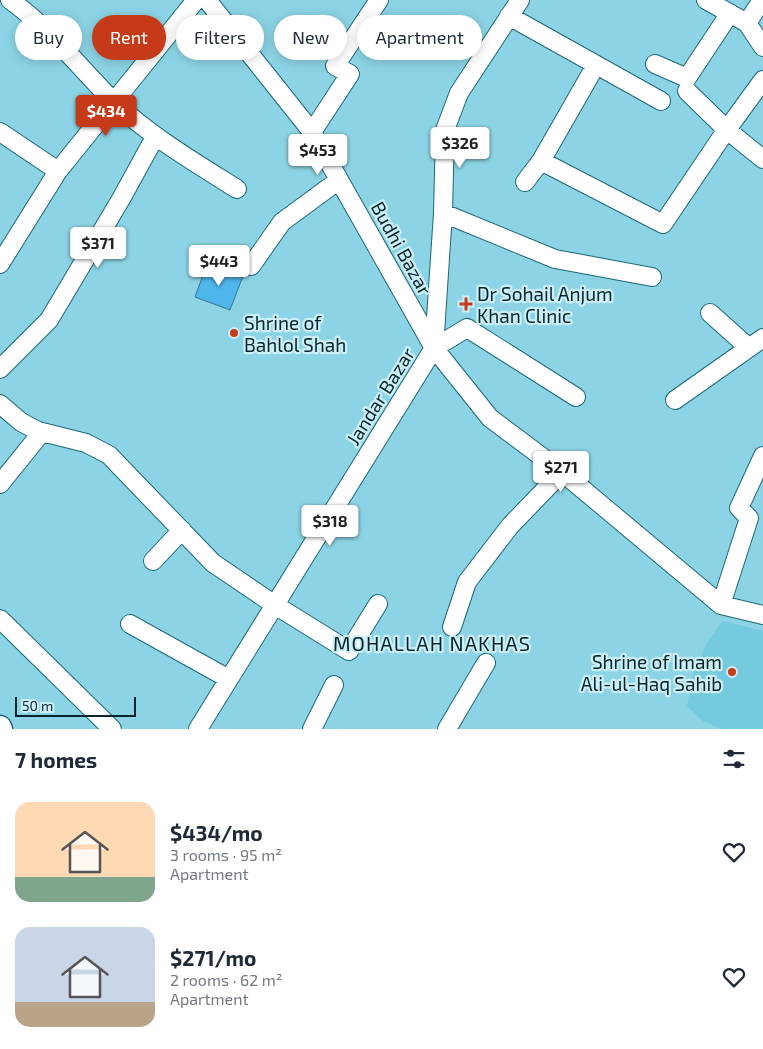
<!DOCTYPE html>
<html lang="en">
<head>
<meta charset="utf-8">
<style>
  :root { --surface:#fff; --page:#f6f6f7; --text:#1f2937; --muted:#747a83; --accent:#c53b1a }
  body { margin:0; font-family:"Exo 2",sans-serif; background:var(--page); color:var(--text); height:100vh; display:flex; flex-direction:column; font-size:19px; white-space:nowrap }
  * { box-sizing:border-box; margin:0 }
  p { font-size:16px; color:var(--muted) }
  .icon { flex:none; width:28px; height:28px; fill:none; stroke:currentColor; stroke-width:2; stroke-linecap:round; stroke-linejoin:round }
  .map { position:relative; height:729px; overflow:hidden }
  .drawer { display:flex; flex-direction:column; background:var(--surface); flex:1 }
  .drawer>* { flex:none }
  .top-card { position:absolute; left:15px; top:15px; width:500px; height:45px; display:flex; gap:10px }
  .scale { position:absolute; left:15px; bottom:12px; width:121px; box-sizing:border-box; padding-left:5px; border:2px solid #05252b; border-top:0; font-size:14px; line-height:18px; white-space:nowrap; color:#05252b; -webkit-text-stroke:4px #cceef7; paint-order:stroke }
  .price { position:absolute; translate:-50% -42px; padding:0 11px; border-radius:5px; background:#fff; color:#222; font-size:16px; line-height:32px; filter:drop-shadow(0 1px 2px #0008) }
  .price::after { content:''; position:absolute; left:50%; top:30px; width:15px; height:11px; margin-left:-8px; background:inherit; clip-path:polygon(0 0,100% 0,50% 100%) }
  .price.selected { background:var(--accent); color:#fff }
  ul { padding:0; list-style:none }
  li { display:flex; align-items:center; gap:15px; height:125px; padding:0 15px }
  li span { display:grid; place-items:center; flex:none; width:140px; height:100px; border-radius:15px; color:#555 }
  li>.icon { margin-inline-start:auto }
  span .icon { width:60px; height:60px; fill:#fffc; stroke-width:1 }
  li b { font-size:21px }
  h2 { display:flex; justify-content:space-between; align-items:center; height:60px; padding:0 15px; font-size:21px }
  .pill { padding:0 18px; border-radius:22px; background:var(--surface); box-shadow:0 2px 12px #0003; font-size:18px; line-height:45px }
  .pill.selected { background:var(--accent); color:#fff }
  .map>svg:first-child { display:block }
  .built { fill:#76cadd }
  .building { fill:#4eb6eb; stroke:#3c7492 }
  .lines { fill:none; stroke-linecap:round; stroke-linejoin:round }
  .minor-casing { stroke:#1b6878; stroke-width:20 }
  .major-casing { stroke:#1b6878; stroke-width:25 }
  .minor { stroke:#fff; stroke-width:18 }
  .major { stroke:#fff; stroke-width:22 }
  .poi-dot { fill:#c53b1a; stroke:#cceef7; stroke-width:2 }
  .labels { text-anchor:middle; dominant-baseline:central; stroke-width:4.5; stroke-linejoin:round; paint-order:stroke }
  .street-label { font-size:19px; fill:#05252b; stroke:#cceef7 }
  .poi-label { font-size:19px; fill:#05252b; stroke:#cceef7; text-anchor:start }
  .neighbourhood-label { font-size:20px; letter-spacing:1px; fill:#05252b; stroke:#cceef7 }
</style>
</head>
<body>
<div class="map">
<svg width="763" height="729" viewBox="0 0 763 729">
  <rect width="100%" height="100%" fill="#8cd4e5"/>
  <path class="built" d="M723,621L763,631V729H722L703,721L687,706L694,669L710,638Z"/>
  <path class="building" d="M207,264L243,276L230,310L195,297Z"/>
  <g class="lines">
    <defs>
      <path id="minor" d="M10,0C49,28 79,67 113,101C150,136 194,162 237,189
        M207,0L312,132L434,348L490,418L562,472L721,605L763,615
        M706,0L747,23L763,47
        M509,16L661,101
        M747,23L762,0
        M655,64L687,78L730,13
        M687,91L727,130L763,159
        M0,132L58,171
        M312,132L350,74L335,66L379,0
        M541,161L663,224L723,135L763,80
        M525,182L541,161L596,65
        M443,213L555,259L652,277
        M0,264L58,171L196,0
        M251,266L282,222L339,180
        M710,313L749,348
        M434,348L467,328L576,397
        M0,369L49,320L121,199L155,137
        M675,400L763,338
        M0,404L21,422L38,431L86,443L109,455L213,563L275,605L349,651L378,604
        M0,484L42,432
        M153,561L182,530
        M721,605L749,518L739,508L763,456
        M0,619L112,729
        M130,624L229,679
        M452,627L467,582L510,526L562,472
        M198,729L434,348L443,213L445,130L459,93L520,0
        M312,729L334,685
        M447,729L486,663"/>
      <path id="major" d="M0,727L1,729"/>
    </defs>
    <use href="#minor" class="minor-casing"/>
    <use href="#major" class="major-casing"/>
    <use href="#minor" class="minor"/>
    <use href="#major" class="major"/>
  </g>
  <g class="poi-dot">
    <path d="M463.5 296.5h5v5h5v5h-5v5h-5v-5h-5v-5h5z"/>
    <circle cx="234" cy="333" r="5"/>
    <circle cx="732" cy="672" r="5"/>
  </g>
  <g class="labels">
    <g class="street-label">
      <text transform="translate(402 248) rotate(61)">Budhi Bazar</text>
      <text transform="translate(380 396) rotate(-58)">Jandar Bazar</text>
    </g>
    <g class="poi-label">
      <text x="477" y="293">Dr Sohail Anjum<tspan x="477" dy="22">Khan Clinic</tspan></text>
      <text x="244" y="322">Shrine of<tspan x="244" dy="22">Bahlol Shah</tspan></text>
      <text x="722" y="661" text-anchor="end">Shrine of Imam<tspan x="722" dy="22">Ali-ul-Haq Sahib</tspan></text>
    </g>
    <g class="neighbourhood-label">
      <text x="432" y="643">MOHALLAH NAKHAS</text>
    </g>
  </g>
</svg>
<div class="scale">50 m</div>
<b class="price selected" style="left:106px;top:137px">$434</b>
<b class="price" style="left:460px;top:169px">$326</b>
<b class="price" style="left:318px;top:176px">$453</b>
<b class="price" style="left:98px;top:269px">$371</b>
<b class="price" style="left:219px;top:287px">$443</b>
<b class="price" style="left:561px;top:493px">$271</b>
<b class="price" style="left:330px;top:547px">$318</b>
<div class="top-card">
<a class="pill">Buy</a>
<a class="pill selected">Rent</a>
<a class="pill">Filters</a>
<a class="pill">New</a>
<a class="pill">Apartment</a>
</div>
</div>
<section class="drawer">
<h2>7 homes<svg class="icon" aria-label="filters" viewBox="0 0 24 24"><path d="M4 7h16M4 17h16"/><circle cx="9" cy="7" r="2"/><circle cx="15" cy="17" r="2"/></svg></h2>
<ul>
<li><span style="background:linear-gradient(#ffd9b3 75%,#7fa58c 0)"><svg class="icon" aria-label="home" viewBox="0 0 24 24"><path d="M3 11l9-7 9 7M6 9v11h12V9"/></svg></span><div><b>$434/mo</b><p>3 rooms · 95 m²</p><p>Apartment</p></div><svg class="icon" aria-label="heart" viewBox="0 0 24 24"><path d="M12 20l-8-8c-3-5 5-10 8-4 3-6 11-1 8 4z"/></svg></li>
<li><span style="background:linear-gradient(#c9d6e8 75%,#b9a48a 0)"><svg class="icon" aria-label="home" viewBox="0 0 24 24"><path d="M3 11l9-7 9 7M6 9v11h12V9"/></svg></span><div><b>$271/mo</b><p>2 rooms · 62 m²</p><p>Apartment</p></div><svg class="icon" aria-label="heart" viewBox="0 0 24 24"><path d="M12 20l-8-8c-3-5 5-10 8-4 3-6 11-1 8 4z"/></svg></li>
</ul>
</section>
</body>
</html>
